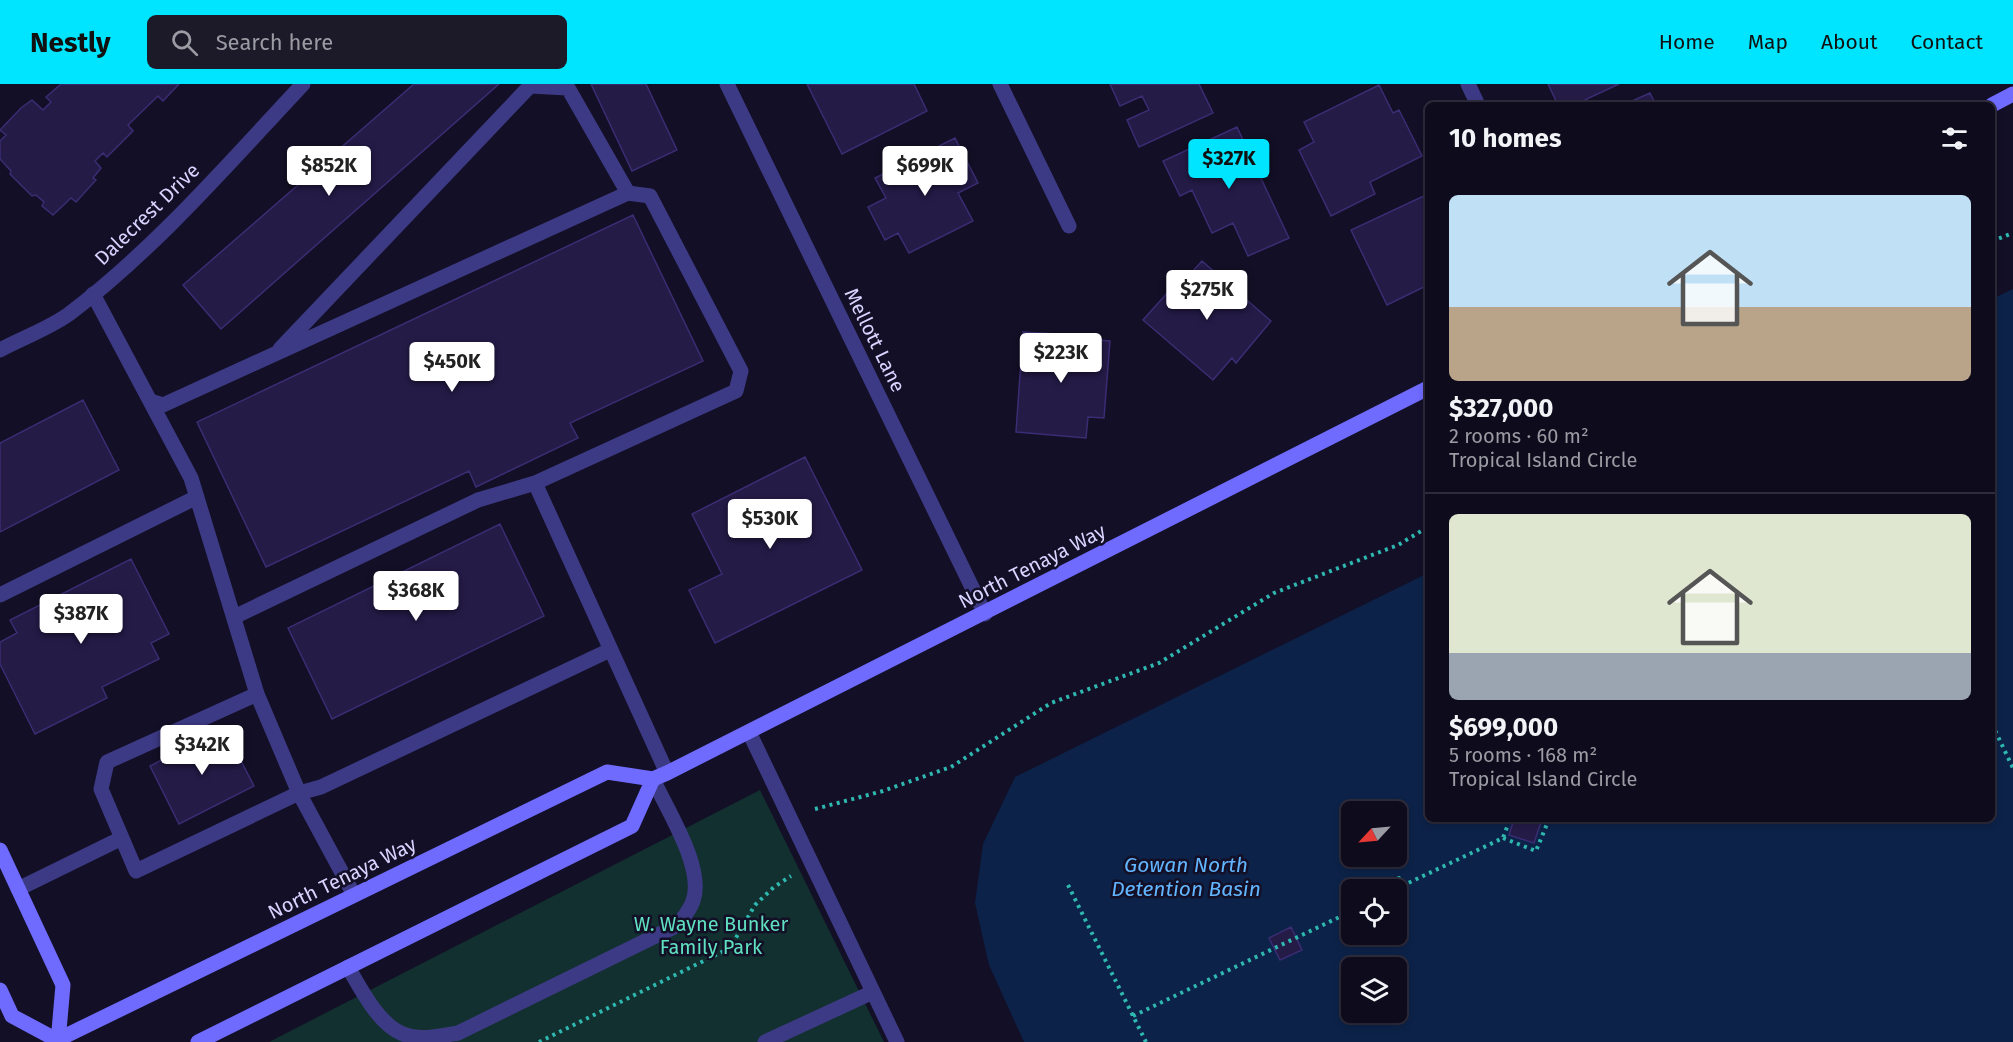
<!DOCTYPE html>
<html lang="en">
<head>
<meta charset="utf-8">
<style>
  :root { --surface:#0e0b1c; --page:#1c1929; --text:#f1f3f6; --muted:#9b9ba3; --line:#2e2b3b; --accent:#00e5ff }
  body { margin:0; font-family:"Fira Sans",sans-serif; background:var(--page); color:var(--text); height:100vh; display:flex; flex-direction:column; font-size:22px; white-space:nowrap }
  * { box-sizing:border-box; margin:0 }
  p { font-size:20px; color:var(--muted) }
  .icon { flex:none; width:33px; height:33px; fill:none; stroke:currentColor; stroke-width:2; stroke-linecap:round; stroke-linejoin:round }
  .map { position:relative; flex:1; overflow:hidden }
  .side { position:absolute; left:1425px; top:18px; width:570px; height:720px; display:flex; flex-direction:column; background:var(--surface); border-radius:9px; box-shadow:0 3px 9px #0003,0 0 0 2px var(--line) }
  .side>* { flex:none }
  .needle { width:39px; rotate:244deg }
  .buttons { position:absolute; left:1341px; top:717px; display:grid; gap:12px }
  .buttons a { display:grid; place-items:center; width:66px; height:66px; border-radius:9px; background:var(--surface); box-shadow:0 3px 9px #0003,0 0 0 2px var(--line); font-size:30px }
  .price { position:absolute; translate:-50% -51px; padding:0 14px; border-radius:6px; background:#fff; color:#222; font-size:20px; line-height:39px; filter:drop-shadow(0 2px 3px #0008) }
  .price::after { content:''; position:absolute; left:50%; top:36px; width:18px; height:14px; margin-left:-9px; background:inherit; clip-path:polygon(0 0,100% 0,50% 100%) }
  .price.active { background:var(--accent); color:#111 }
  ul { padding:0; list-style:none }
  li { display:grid; align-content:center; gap:12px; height:318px; padding:0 24px }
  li+li { border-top:2px solid var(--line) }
  li span { display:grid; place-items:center; height:186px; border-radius:9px; color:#555 }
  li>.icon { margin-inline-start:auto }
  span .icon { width:108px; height:108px; fill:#fffc; stroke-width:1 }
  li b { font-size:26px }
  h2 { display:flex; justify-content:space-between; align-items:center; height:72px; padding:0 24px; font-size:26px }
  header { display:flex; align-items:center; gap:36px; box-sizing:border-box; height:84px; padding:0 30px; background:var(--accent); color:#111 }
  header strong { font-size:28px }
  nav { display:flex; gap:33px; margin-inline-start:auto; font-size:21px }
  .search { width:420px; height:54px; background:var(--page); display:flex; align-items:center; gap:15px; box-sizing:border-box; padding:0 21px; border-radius:9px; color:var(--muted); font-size:22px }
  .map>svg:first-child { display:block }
  .green { fill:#12302f }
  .water { fill:#0c2248; fill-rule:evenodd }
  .building { fill:#241b47; stroke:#3b2d73; stroke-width:1.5 }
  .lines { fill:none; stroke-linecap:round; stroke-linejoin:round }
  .path { stroke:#2fb8b0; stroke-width:4; stroke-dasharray:3 4.5; stroke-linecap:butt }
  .lane { stroke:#3d3a85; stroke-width:15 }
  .street { stroke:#3d3a85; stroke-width:15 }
  .secondary { stroke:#6f6bff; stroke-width:15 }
  .labels { text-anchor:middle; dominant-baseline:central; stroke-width:5; stroke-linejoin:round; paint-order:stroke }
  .street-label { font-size:20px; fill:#d9d4ff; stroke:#130f26 }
  .park-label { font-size:20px; fill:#5fe0c0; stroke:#130f26 }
  .water-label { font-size:21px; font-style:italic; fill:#62b6ff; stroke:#130f26 }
</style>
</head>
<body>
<header>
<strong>Nestly</strong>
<div class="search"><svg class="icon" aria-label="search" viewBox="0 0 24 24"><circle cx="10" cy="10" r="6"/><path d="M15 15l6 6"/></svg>Search here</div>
<nav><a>Home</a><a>Map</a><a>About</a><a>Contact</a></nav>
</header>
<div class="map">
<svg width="2013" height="958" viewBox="0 0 2013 958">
  <rect width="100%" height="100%" fill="#130f26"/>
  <path class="green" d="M760,706L884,958H269Z"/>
  <path class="water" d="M2013,205V958H1024L989,881L975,819L983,760L1015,693L1428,489V735H1992V215ZM1352,728H1396V772H1352ZM1352,806H1396V850H1352ZM1352,884H1396V928H1352Z"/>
  <path class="building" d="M61,0H179L163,17L158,12L128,41L133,47L107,73L103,69L95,77L101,84L93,94L96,96L76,118L71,114L53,131L42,122L44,118L36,111L32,112L10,90L11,87L0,75V57L6,51L0,46L21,24L32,16L43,26L51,18L46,13Z
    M414,0H499L221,245L183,201Z
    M591,0H646L677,66L632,87Z
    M807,0H914L927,27L842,70Z
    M1110,0H1199L1213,29L1139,63L1127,36L1149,26L1142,12L1120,22Z
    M1548,0H1619L1574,21H1558Z
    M1379,1L1393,29L1399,26L1422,72L1370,98L1375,110L1331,132L1299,66L1314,58L1304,38Z
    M1650,9L1656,21H1623Z
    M1237,43L1289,154L1248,172L1233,139L1212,149L1192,106L1180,112L1163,77Z
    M955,54L978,99L958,109L973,137L909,169L898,149L885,156L868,123L886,114L875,94Z
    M1428,110V201L1387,221L1351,146Z
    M633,131L703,277L570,339L578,354L476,403L469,387L266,483L197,338Z
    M1202,177L1271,237L1236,279L1232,274L1213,296L1143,236L1177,198L1180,201Z
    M1023,248L1056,250L1057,253L1110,257L1104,334L1088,333L1086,354L1016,348Z
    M83,316L119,386L0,448V359Z
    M805,373L862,486L715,559L689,506L722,490L692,430Z
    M500,440L544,532L332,635L288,544Z
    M131,475L169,550L151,559L159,575L102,603L107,614L35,650L0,580V558L17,549L10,536Z
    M224,644L254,702L179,740L150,682Z
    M1514,735H1542L1534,759L1509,751Z
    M1291,843L1302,866L1280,876L1269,854Z"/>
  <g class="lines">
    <path class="path" d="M1992,157L2013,149
      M1992,640L2013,684
      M815,725L883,707L951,683L1051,619L1159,579L1274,509L1398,461L1428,443
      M1503,754L1536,767L1549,735
      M1068,801L1146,958
      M1402,802L1503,754L1510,735
      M1383,806L1381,803L1399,794L1407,812L1396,817
      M1133,932L1352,827
      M539,958L730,864L755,821L774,803L791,792"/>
    <path class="lane" d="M93,210L191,394L257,610L299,709L321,703L610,566
      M280,265L530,2L568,4L628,109
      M150,317L163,321L628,109L650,112L741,287L736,307L535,399
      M0,511L197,413
      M234,533L478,416L535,399L667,689
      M257,610L107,678L101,705L136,787L299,709L354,811
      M749,648L897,958
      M18,805L122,754
      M348,883C361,905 378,940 403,950C420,957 441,952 458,949L678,841C683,834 690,826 693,817C705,784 667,726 653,695
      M765,958L873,908"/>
    <path class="street" d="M727,0L985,530
      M1000,0L1069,142
      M1468,0L1478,21
      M0,266C22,254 48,245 69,230C155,165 229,79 303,0"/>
    <path class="secondary" d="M1992,21L2013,10
      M0,766L63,901L58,958
      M0,906L12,932L57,956
      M53,958L607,688L653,695L667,689L1428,304
      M198,958L632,742L653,695"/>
  </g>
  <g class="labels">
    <g class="street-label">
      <text transform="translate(147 130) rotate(-44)">Dalecrest Drive</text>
      <text transform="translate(875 256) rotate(64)">Mellott Lane</text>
      <text transform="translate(1032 482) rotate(-27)">North Tenaya Way</text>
      <text transform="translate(342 794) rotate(-26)">North Tenaya Way</text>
    </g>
    <g class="park-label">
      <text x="711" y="840">W. Wayne Bunker<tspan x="711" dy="23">Family Park</tspan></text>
    </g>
    <g class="water-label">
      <text x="1186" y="781">Gowan North<tspan x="1186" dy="24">Detention Basin</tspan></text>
    </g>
  </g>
</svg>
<div class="buttons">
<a><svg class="needle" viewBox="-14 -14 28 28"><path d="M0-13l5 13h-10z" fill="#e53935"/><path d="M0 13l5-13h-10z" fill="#9b9ba3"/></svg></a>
<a><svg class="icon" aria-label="locate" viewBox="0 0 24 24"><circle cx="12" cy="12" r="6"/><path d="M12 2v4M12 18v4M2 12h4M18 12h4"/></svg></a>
<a><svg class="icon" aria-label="layers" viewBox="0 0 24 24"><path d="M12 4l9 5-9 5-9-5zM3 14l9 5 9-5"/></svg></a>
</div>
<b class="price active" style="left:1229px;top:106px">$327K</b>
<b class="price" style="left:329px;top:113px">$852K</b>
<b class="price" style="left:925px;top:113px">$699K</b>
<b class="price" style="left:1207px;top:237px">$275K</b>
<b class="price" style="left:1061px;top:300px">$223K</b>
<b class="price" style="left:452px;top:309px">$450K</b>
<b class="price" style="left:770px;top:466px">$530K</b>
<b class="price" style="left:416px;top:538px">$368K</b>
<b class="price" style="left:81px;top:561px">$387K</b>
<b class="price" style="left:202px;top:692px">$342K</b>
<section class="side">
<h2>10 homes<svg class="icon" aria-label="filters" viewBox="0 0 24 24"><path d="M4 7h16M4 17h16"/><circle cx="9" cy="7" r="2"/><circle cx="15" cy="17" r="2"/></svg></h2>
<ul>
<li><span style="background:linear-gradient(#bfe0f5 60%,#b9a48a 0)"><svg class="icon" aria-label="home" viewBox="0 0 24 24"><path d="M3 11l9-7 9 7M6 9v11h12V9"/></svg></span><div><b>$327,000</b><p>2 rooms · 60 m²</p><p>Tropical Island Circle</p></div></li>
<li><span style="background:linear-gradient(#dfe7d0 75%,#9aa5b1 0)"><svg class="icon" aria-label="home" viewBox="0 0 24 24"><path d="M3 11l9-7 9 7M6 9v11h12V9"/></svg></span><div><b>$699,000</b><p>5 rooms · 168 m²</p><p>Tropical Island Circle</p></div></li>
</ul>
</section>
</div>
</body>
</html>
